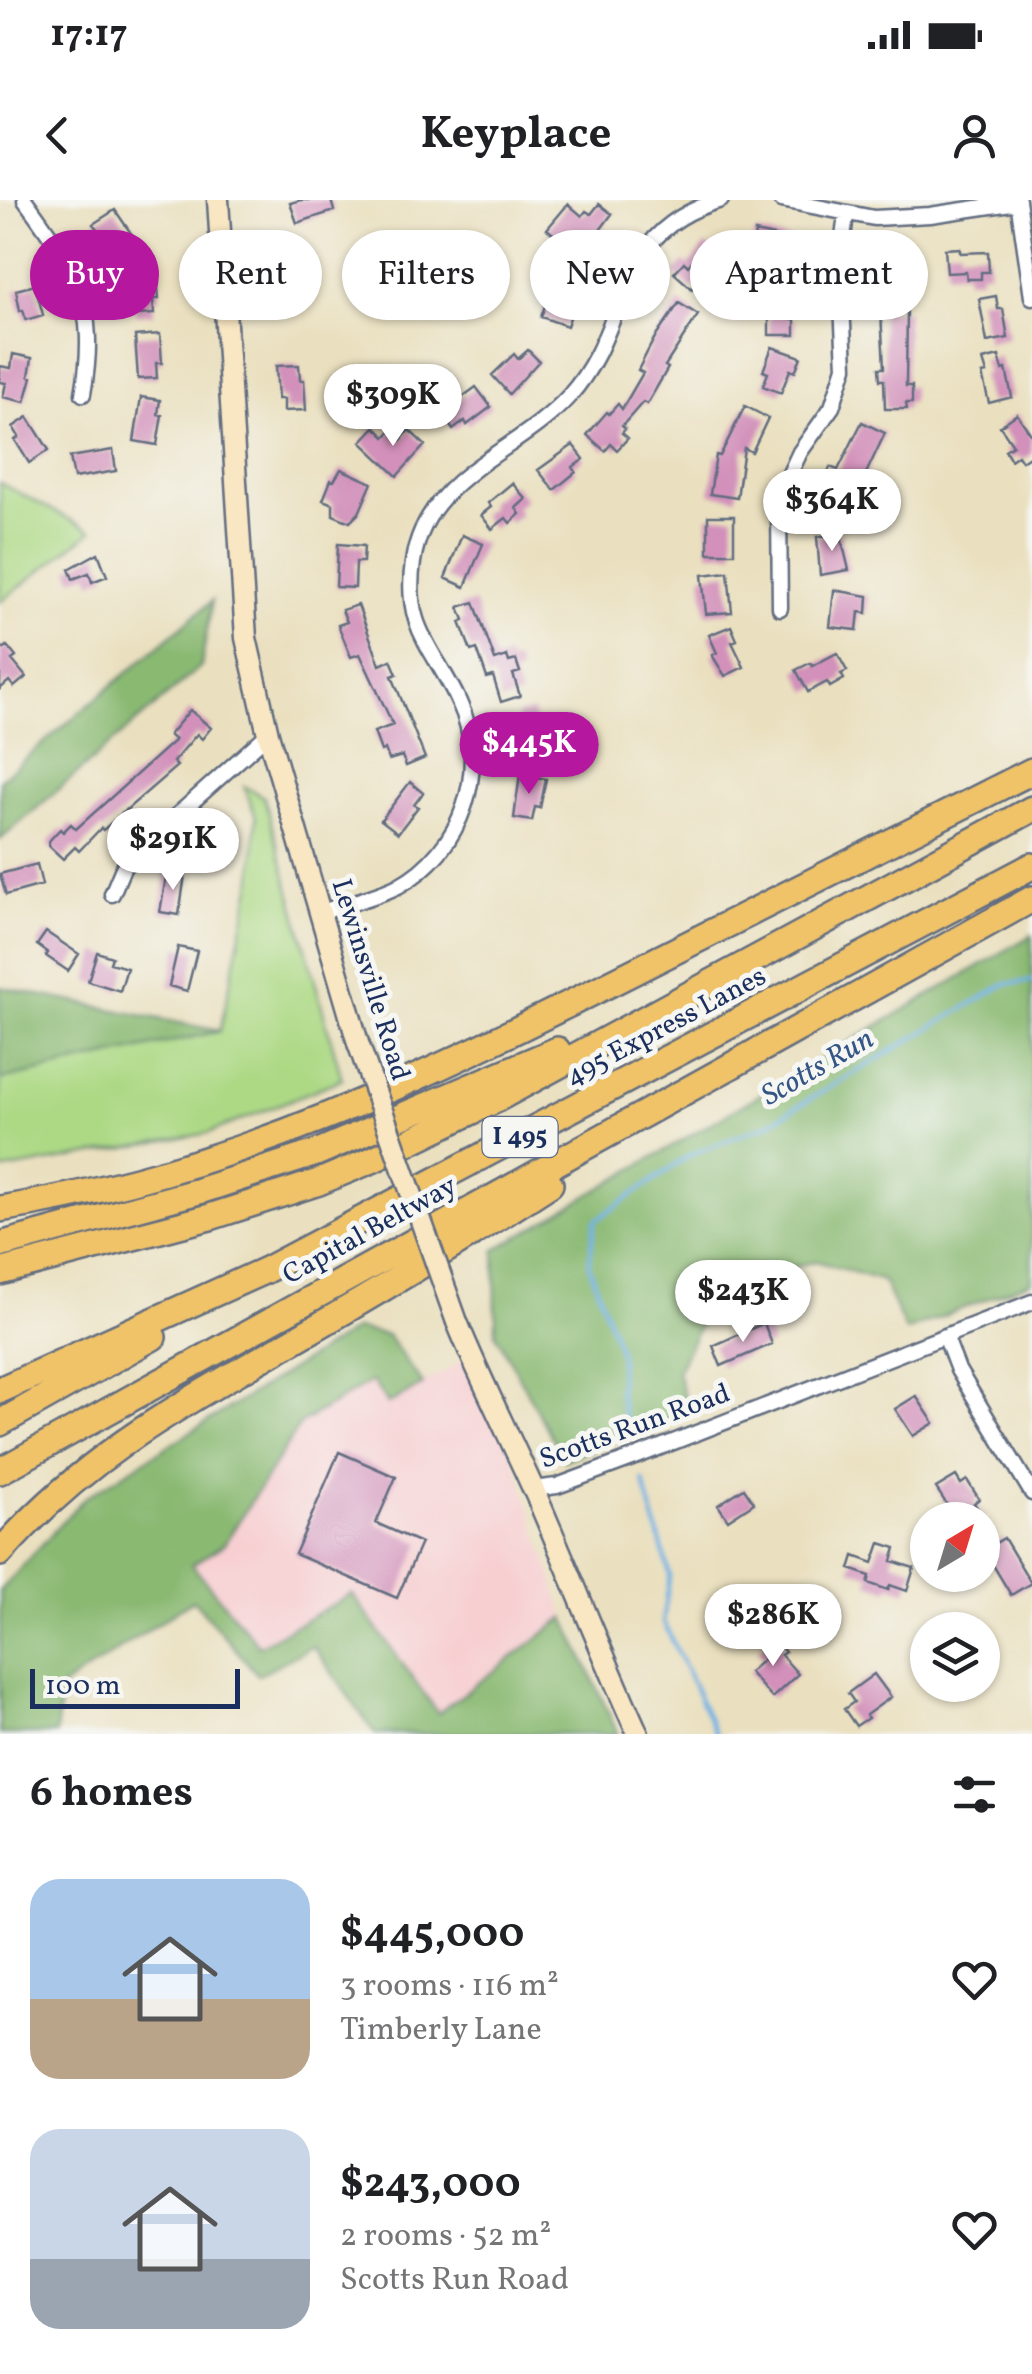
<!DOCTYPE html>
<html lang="en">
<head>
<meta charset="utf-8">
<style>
  :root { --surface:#fff; --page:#f6f6f6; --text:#202124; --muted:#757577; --accent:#b5179e }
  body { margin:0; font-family:Vollkorn,serif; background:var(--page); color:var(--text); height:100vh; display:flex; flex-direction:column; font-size:38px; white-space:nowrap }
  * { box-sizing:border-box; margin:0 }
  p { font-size:32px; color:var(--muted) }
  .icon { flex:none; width:55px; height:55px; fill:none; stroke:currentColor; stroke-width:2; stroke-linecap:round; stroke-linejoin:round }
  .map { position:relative; height:1534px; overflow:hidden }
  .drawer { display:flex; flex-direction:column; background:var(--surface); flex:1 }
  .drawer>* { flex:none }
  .banner { position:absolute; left:30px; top:30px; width:972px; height:90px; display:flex; gap:20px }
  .needle { width:65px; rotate:38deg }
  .buttons { position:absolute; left:910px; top:1302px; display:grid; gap:20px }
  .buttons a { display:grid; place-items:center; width:90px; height:90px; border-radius:50%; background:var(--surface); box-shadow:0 2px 8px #0004; font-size:50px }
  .scale { position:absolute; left:30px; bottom:25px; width:210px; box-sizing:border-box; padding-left:10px; border:5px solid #1b2f5e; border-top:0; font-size:28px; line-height:35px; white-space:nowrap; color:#1b2f5e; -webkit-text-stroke:8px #f6f6f2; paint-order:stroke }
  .price { position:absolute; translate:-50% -85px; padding:0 22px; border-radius:35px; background:#fff; color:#222; font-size:32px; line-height:65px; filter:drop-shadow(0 2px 5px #0008) }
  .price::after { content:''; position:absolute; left:50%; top:60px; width:30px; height:22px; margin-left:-15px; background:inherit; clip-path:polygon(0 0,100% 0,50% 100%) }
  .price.on { background:var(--accent); color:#fff }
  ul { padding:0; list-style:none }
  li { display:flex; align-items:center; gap:30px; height:250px; padding:0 30px }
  li span { display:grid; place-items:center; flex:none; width:280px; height:200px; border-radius:30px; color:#555 }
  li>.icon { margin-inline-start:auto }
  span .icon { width:120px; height:120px; fill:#fffc; stroke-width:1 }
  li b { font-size:42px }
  h2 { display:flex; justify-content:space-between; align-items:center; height:120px; padding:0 30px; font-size:42px }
  .chip { padding:0 35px; border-radius:45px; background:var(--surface); box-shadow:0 2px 8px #0004; font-size:35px; line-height:90px }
  .chip.on { background:var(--accent); color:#fff }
  .status { display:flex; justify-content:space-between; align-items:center; height:70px; padding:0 50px; background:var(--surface); direction:ltr }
  .status svg { height:28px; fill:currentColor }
  header { display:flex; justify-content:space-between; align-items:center; height:130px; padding:0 30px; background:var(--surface); font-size:45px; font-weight:700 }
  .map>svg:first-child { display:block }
  .built { fill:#f7cfd1 }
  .green { fill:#add985; stroke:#648472; stroke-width:2.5 }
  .forest { fill:#8ab972; stroke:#527468; stroke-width:2.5 }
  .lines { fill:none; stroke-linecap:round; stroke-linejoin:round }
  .stream { stroke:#6eb1e3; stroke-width:4 }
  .building { fill:#d290ba }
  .street-casing { stroke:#636d80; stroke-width:19 }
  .secondary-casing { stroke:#636d80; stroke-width:25 }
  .highway-casing { stroke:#636d80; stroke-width:30 }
  .street { stroke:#fff; stroke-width:14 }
  .secondary { stroke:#f9e7c3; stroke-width:20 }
  .highway { stroke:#f1c369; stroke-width:25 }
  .secondary-bridge-casing { stroke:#636d80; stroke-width:25; stroke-linecap:butt }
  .secondary-bridge { stroke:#f9e7c3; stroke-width:20 }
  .labels { text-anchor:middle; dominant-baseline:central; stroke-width:10; stroke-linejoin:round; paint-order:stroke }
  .shield { fill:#f6f6f2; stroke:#5d6b8a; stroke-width:2.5 }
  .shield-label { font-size:25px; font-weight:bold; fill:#1b2f5e }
  .street-label { font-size:28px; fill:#1b2f5e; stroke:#f6f6f2 }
  .water-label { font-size:30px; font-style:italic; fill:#345686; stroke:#f6f6f2 }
</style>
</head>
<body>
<div class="status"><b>17:17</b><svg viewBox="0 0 49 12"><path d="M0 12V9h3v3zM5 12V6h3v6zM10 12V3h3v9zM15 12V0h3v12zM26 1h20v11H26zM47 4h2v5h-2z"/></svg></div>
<header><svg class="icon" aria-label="back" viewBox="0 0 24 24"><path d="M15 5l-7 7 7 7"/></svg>Keyplace<svg class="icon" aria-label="person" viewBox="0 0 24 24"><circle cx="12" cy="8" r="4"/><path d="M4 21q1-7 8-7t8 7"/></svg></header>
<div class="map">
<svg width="1032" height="1534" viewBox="0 0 1032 1534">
  <rect width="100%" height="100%" fill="#f6f6f2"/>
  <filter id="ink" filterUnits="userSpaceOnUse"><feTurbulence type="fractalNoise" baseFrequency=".01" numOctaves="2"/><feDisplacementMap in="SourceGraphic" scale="20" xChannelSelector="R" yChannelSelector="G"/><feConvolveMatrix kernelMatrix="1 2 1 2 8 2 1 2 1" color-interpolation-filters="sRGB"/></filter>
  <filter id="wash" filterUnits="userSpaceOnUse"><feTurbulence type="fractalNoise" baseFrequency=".0048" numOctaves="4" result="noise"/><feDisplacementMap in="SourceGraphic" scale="40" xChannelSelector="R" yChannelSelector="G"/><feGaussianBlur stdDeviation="2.25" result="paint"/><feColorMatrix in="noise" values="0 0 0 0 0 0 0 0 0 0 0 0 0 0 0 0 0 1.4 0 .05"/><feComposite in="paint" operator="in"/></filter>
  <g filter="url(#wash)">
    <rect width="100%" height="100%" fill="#eae0bf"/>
    <path class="built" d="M464,1160L508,1241L565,1418L438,1513L352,1394L259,1447L192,1364L224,1344L301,1223L373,1180L388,1203Z"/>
    <path class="green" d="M0,283L92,331L0,402Z
      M244,586L264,597L342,879L209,933L0,971V880L220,831L253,677L256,617Z"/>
    <path class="forest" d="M212,401L201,466L0,640V580Z
      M1032,735V1081L906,1131L883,1081L816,1061L717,1089L677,1172L689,1211L564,1261L496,1134L495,1050Z
      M0,787L220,831L0,880Z
      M356,1129L387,1135L423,1184L388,1204L372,1181L301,1223L224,1344L192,1365L259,1446L352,1394L438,1513L565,1418L618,1534H375L313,1446L258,1475L193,1400L62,1487L56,1534H0V1391L83,1299Z"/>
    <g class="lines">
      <path class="stream" d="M628,1236L619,1191L620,1153L589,1065L595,1021L690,955L766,925L1005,784L1032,781
        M643,1280L670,1375L663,1421L716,1534"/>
    </g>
    <g id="blocks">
      <path class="building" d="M301,0H331L334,11L297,23L290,3Z
        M568,4L582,16L586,11L591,14L599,4L612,14L586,49L570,36L565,43L547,29Z
        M115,10L137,42L119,55L93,24Z
        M755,32L797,41L794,62L788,61L787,66L758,62V58L751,57Z
        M706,45L721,58L716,64L720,67L704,91L697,84L692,89L674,73L684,62L688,66Z
        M960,48V53L988,52L989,72H981V79H967L966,72L947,73L945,49Z
        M916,51L920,74L914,75L915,82L900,85V81L887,84L886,79L878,80L875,61Z
        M392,65L410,71L398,109L378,103Z
        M152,67L153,75H157L159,99H153L154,114L136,115L133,77H136V68Z
        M563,76L578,82L573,97L577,98L567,126L541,117L551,88L557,91Z
        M35,85L43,115L26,120L23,110L20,111L16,90Z
        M769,96H788V119H795V135H769Z
        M996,96L998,109H1003L1008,138L987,142L979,99Z
        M679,103L698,115L665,166L668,168L647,204L643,202L622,226L625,229L622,233L628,238L617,250L611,244L605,251L587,235L607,212L609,214L618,204L622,209L643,173L638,170L654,139Z
        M907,111L906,186H912V203H906L907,209H885L884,180H880L879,168H884L881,112Z
        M160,134L162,163H156L157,178L138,179L135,136Z
        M772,147L801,157L795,172L790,170L781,193L763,186L768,173L763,171Z
        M528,150L539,161L509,194L492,175L514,154L518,159Z
        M13,154L32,158L29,176L32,177L25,202L3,197L6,183L0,182V166L11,168Z
        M999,156L1003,170L1006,169L1012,197L989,203L982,174L987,173L983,160Z
        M299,165L300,180H304L306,210L284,211V199H278L276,166Z
        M476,187L491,207L467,225L465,221L453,230L444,217L456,208L453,204Z
        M141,197L160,200L158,214L162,215L157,245L134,241Z
        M745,206L768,218L752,252L744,248L737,298L710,294L716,255L720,256Z
        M1017,214L1032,236V254L1022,261L1018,255L1011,260L1005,250L1013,245L1000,226Z
        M28,217L49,250L29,263L15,240L19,237L13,227Z
        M862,222L885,233L854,299L850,297L845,311L835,306L837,317L817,308L829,282L825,280L830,267L838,270Z
        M375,227L385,237L391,231L401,240L409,230L425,245L397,276L361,242Z
        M573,245L584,259L573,267L576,272L554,290L538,270Z
        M113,250L116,271L74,278L70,257Z
        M341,269L372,283L359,313L350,322L333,315V304L323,300L331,280L334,281Z
        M512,283L526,299L516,308L520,314L510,323L506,318L492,329L481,315L491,307L488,303Z
        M708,316H734V353H708Z
        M840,333L849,370L820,375L817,337Z
        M462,335L483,344L465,387L445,378Z
        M338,344L364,346L363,362H356L355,388L336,387Z
        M98,353L107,376L92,382L89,373L73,379L69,369Z
        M728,372L732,412L706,414L702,375Z
        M834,390L868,396L867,413L859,412L857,430L830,427Z
        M474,402L495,460L507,456L509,462L516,460L520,472L513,474L520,496L501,502L493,476L487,478L477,449L471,451L460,422L464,420L459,407Z
        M358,405L380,465L391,460L397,474L392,476L425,558L406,566L402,556L389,560L385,549L381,551L374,532L393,525L360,454L351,457L338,425L347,422L342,410Z
        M731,426L737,440L732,442L744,467L725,476L712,455L717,453L709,435Z
        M0,445L4,449L7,446L16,457L12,460L26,477L14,487L9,481L0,489Z
        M837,453L847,471L841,474L844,479L830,487L827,482L808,492L796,470L810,463L812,466Z
        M190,510L211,528L202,539L197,534L173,562L177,566L103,630L101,628L79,651L75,647L63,659L49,646V641L60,629L63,632L71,624L76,629L175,540L169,535Z
        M533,511L537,530L546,528L550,546L540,548L542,555L518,561L511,531L520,528L517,515Z
        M520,574L546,579L540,608L535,607L532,621L514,618Z
        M410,582L423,593L414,605L418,607L398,633L381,620Z
        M217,625L232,642L205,667L189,650Z
        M37,664L42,685L6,695L0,674Z
        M167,671L185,675L179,715L160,712Z
        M46,732L79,754L68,771L46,756L48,753L37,745Z
        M178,747L197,751L187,791L169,786Z
        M97,752L112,757L110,763L127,768L120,791L88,781Z
        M764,1123L772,1144L721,1166L713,1146Z
        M916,1196L934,1223L913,1236L895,1209Z
        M339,1252L396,1277L376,1323L421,1343L397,1398L295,1354Z
        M956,1276L961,1284L967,1280L979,1299L974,1303L985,1320H957L936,1288Z
        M744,1288L754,1303L728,1320L718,1305Z
        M1004,1338L1031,1383L1011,1395L984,1350Z
        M880,1343L896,1348L892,1361L914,1368L907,1391L890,1385L888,1390L868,1383L870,1376L850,1369L854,1356L873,1363Z
        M773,1437L785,1452L781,1455L798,1474L772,1498L749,1472L765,1458L758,1450Z
        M874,1474L891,1497L866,1515L868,1518L856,1526L844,1509L854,1502L848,1493Z"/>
    </g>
  </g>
  <g filter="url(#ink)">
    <use href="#blocks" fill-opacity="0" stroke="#636d80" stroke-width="2.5"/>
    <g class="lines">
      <defs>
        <path id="street" d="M25,0C76,70 99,104 83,194
          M781,0L874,18L930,15L1018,2
          M1018,0L1032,97
          M780,408L779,309L783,288L800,252L832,207L845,167L840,60L846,15
          M112,694L123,668L135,653L268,534
          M319,713C345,704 374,698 398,686C463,651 490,568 459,502C435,449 403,429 413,362C425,275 518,253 569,196C633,125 609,32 721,0
          M946,1138L958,1170L1032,1293
          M533,1289L557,1286L635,1257L1032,1102"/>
        <path id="secondary" d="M218,0L246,438L268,534L358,843
          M457,1122C481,1181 510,1237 536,1295C571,1375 602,1455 638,1534"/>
        <path id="highway" d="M0,1009C234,972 418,880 627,775C762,707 897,639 1032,571
          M0,1045L199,991L316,953L557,850
          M0,1072L210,1017L319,982L372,960L491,902L1032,609
          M0,1190L266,1070L1032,666
          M0,1223L153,1137
          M0,1271L1032,699
          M0,1353C94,1246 195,1198 315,1128C395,1082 473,1034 550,984"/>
      </defs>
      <use href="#street" class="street-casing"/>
      <use href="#secondary" class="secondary-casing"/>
      <use href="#highway" class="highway-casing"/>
      <use href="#street" class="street"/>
      <use href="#secondary" class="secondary"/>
      <use href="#highway" class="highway"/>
      <defs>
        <path id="secondary-bridge" d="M358,843L457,1122"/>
      </defs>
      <use href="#secondary-bridge" class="secondary-bridge-casing"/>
      <use href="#secondary-bridge" class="secondary-bridge"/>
    </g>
  </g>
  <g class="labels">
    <rect class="shield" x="482.5" y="917" width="75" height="40" rx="8"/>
    <g class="shield-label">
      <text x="520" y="937">I 495</text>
    </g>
    <g class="street-label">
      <text transform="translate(370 780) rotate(73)">Lewinsville Road</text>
      <text transform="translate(666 827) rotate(-28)">495 Express Lanes</text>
      <text transform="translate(370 1031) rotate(-29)">Capital Beltway</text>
      <text transform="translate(635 1227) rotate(-20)">Scotts Run Road</text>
    </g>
    <g class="water-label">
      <text transform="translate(818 868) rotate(-30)">Scotts Run</text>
    </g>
  </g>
</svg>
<div class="buttons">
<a><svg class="needle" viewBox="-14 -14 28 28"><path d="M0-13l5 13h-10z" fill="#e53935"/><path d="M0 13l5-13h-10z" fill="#757577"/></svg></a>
<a><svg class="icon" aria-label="layers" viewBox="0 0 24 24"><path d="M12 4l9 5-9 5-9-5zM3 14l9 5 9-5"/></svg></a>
</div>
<div class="scale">100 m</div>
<b class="price" style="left:393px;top:249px">$309K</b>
<b class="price" style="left:832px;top:354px">$364K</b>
<b class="price on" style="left:529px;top:597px">$445K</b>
<b class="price" style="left:173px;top:693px">$291K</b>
<b class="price" style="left:743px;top:1145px">$243K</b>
<b class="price" style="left:773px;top:1469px">$286K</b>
<div class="banner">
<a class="chip on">Buy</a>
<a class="chip">Rent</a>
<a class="chip">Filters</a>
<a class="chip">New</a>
<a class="chip">Apartment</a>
</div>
</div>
<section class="drawer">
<h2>6 homes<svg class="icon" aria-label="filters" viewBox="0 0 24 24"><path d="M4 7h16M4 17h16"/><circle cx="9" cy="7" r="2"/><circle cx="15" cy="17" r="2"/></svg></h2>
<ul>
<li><span style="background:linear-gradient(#a9c7e8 60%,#b9a48a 0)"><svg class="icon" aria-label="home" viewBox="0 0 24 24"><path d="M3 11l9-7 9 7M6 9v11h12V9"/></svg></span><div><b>$445,000</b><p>3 rooms · 116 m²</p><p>Timberly Lane</p></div><svg class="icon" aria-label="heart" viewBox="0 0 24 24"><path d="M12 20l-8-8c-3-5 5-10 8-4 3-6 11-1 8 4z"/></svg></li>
<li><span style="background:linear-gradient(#c9d6e8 65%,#9aa5b1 0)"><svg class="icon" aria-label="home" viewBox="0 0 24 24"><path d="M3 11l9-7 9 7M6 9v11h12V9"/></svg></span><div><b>$243,000</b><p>2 rooms · 52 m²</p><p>Scotts Run Road</p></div><svg class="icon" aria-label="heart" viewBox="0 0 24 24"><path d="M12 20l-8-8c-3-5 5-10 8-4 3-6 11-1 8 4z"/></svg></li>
</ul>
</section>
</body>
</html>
